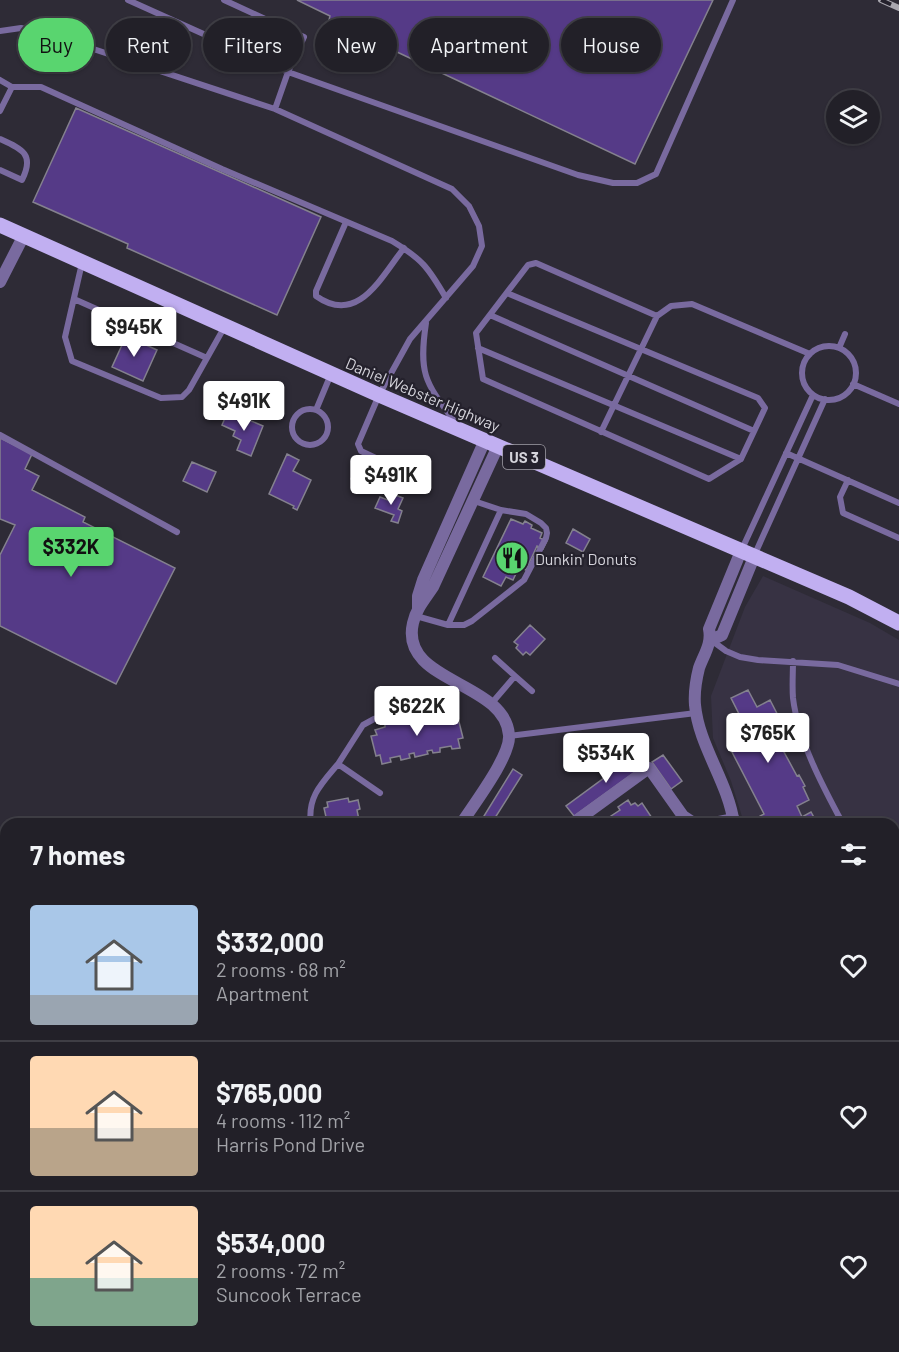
<!DOCTYPE html>
<html lang="en">
<head>
<meta charset="utf-8">
<style>
  :root { --surface:#222028; --page:#2a2830; --text:#f1f3f6; --muted:#a2a3a8; --line:#3f3e45; --accent:#59d56f }
  body { margin:0; font-family:Barlow,sans-serif; background:var(--page); color:var(--text); height:100vh; display:flex; flex-direction:column; font-size:22px; white-space:nowrap }
  * { box-sizing:border-box; margin:0 }
  p { font-size:20px; color:var(--muted) }
  .icon { flex:none; width:33px; height:33px; fill:none; stroke:currentColor; stroke-width:2; stroke-linecap:round; stroke-linejoin:round }
  .map { position:relative; flex:1; overflow:hidden }
  .sheet { position:absolute; left:0px; top:818px; width:900px; height:536px; display:flex; flex-direction:column; background:var(--surface); border-radius:18px 18px 0 0; box-shadow:0 2px 4px #0004,0 0 0 2px var(--line) }
  .sheet>* { flex:none }
  .guide { position:absolute; left:18px; top:18px; width:864px; height:54px; display:flex; gap:12px }
  .controls { position:absolute; left:826px; top:90px; display:grid; gap:12px }
  .controls a { display:grid; place-items:center; width:54px; height:54px; border-radius:50%; background:var(--surface); box-shadow:0 2px 4px #0004,0 0 0 2px var(--line); font-size:30px }
  .price { position:absolute; translate:-50% -51px; padding:0 14px; border-radius:6px; background:#fff; color:#222; font-size:20px; line-height:39px; filter:drop-shadow(0 2px 3px #0008) }
  .price::after { content:''; position:absolute; left:50%; top:36px; width:18px; height:14px; margin-left:-9px; background:inherit; clip-path:polygon(0 0,100% 0,50% 100%) }
  .price.selected { background:var(--accent); color:#111 }
  ul { padding:0; list-style:none }
  li { display:flex; align-items:center; gap:18px; height:150px; padding:0 30px }
  li+li { border-top:2px solid var(--line) }
  li span { display:grid; place-items:center; flex:none; width:168px; height:120px; border-radius:6px; color:#555 }
  li>.icon { margin-inline-start:auto }
  span .icon { width:72px; height:72px; fill:#fffc; stroke-width:1 }
  li b { font-size:26px }
  h2 { display:flex; justify-content:space-between; align-items:center; height:72px; padding:0 30px; font-size:26px }
  .pill { padding:0 21px; border-radius:27px; background:var(--surface); box-shadow:0 2px 4px #0004,0 0 0 2px var(--line); font-size:21px; line-height:54px }
  .pill.selected { background:var(--accent); color:#111 }
  .map>svg:first-child { display:block }
  .built { fill:#373243 }
  .building { fill:#553a87; stroke:#84818e; stroke-width:1.5 }
  .lines { fill:none; stroke-linecap:round; stroke-linejoin:round }
  .lane { stroke:#796a9f; stroke-width:6 }
  .street { stroke:#796a9f; stroke-width:12 }
  .primary { stroke:#c1aff1; stroke-width:15 }
  .rail-casing { stroke:#a9a7af; stroke-width:6 }
  .rail { stroke:#24212c; stroke-width:4; stroke-dasharray:11; stroke-linecap:butt }
  .labels { text-anchor:middle; dominant-baseline:central; stroke-width:4.5; stroke-linejoin:round; paint-order:stroke }
  .shield { fill:#24212c; stroke:#a09ea6; stroke-width:1.5 }
  .shield-label { font-size:15px; font-weight:bold; fill:#d5d4db }
  .street-label { font-size:16px; fill:#d5d4db; stroke:#24212c }
  .poi-label { font-size:16px; fill:#d5d4db; stroke:#24212c; text-anchor:start }
</style>
</head>
<body>
<div class="map">
<svg width="899" height="1352" viewBox="0 0 899 1352">
  <rect width="100%" height="100%" fill="#2e2b36"/>
  <path class="built" d="M763,576L870,623L899,640V991H894V824L744,823L731,781L713,738L711,696L745,607Z"/>
  <path class="building" d="M297,0H713L635,164L329,20L330,16Z
    M76,108L321,217L277,315L127,248L128,244L33,202Z
    M127,334L138,339L137,341L157,350L143,381L112,367Z
    M228,411L263,426L251,456L237,450L241,440L233,436L235,431L222,425Z
    M0,438L32,454L25,469L39,476L32,490L85,517L83,522L175,568L116,684L0,626V555L15,525L0,519Z
    M287,454L299,460L293,471L311,480L297,510L293,508L294,506L269,494Z
    M192,462L216,472L207,492L183,481Z
    M357,466L368,471L362,484L351,479Z
    M390,493L403,498L398,509L402,511L398,523L391,521L394,515L375,508L380,497L388,500Z
    M511,519L523,524L525,521L532,525L531,528L542,533L540,538L547,541L543,549L537,546L526,570L519,567L513,580L506,577L501,586L483,577Z
    M573,529L590,539L583,552L566,543Z
    M530,625L545,639L530,655L526,652L523,655L516,648L518,645L514,642Z
    M748,690L757,707L770,700L787,733L777,738L780,742L783,741L788,750L784,752L797,776L799,775L805,786L803,787L809,800L797,806L802,817L811,812L816,821L822,818L824,824H752L751,821L764,814L732,752L744,746L730,721L740,716L731,698Z
    M443,711L444,715L453,713L455,719L458,718L463,738L458,739L460,748L452,749L451,746L440,748V752L433,753L432,750L427,751L428,754L415,757L414,753L409,754L410,758L401,760L400,756L390,758L391,762L382,764L380,755L376,756L371,736L377,735L375,730L385,727V723L405,719L406,723L421,720L420,717Z
    M638,753L646,764L574,816L566,806Z
    M663,755L682,781L671,789L652,762Z
    M513,769L522,775L493,821L484,816Z
    M348,798L349,802L358,800L360,809L357,810L359,820L363,819L364,824H323L321,818L326,817L324,808L328,807L327,802Z
    M628,800L631,805L635,803L638,806L642,803L656,824H611L608,818L620,810L618,807Z
    M894,877L899,886V954L894,947Z
    M6,980V1038L0,1040V982Z
    M0,1334L6,1336L4,1352H0Z"/>
  <g class="lines">
    <path class="lane" d="M128,0L288,72L578,175L613,183H637L656,174L733,0
      M224,0L304,37L288,72L275,109
      M0,31L21,28L48,34L275,109L452,189L469,206L479,226L482,246L473,266L410,339L379,395L358,444L361,451L418,478
      M0,80L12,87
      M0,111L12,87H41L222,169L392,241C422,259 428,267 446,298
      M0,139C22,149 35,154 22,180L0,170
      M346,222L316,291V296C358,326 381,277 404,248
      M82,263L65,337L72,361L161,398L182,397L189,390L225,326
      M507,293L758,398L765,408L741,459L709,479L483,379L476,333L528,265L536,263L657,316
      M74,299L207,358
      M490,315L754,431
      M426,323C418,376 426,383 457,425
      M802 373a27 27 0 1 1 54 0a27 27 0 1 1-54 0Z
      M478,348L741,459
      M839,348L845,334
      M853,384L899,404
      M292 427a18 18 0 1 1 36 0a18 18 0 1 1-36 0Z
      M316,410L331,374
      M601,432L657,316L671,306L692,304L810,354
      M0,435L177,532
      M786,453L899,503
      M848,480L840,497L843,513L899,538
      M742,549L813,395
      M754,556L825,399
      M416,616L448,625L501,510
      M448,625H464L472,621L524,580L546,538L547,533L546,528L541,523L526,514L501,510L474,501
      M711,640L726,651L740,657L758,660L838,665L899,684
      M793,661C793,673 792,686 793,698C798,740 823,787 843,824
      M515,676L532,691
      M491,704L515,676L495,658
      M509,736L696,713
      M338,764L363,725L374,719L405,711
      M311,824C307,797 322,783 338,764L380,793
      M894,845H899
      M0,870L6,894
      M0,949L6,947
      M894,972L899,973
      M894,1107L899,1106"/>
    <path class="street" d="M0,282L24,235
      M418,608V596L423,580L485,440
      M711,640L722,635L754,557
      M461,824C473,805 511,756 509,735C505,681 399,683 413,623C416,609 425,599 433,587L498,446
      M572,824L649,768L683,816L695,824
      M709,824L734,819
      M734,824C728,781 699,747 695,705C694,693 696,680 699,668C704,654 712,644 709,629L741,551
      M894,999H899
      M894,1073L899,1096
      M894,1145L899,1127
      M0,1297L6,1299"/>
    <path class="primary" d="M0,225L379,395L849,597L899,623"/>
    <defs>
      <path id="rail" d="M881,0L899,8"/>
    </defs>
    <use href="#rail" class="rail-casing"/>
    <use href="#rail" class="rail"/>
  </g>
  <defs>
    <symbol id="restaurant-disc" viewBox="-11 -11 22 22"><circle r="9.5" fill="#59d56f" stroke="#24212c"/><path d="M-5-6h1v4h1v-4h1v4h1v-4h1v5L-1.5 .5V6h-2V.5L-5-1ZM5-6V6H3V1.5H1.5Q1.5-4 5-6Z" fill="#111"/></symbol>
  </defs>
  <g fill-rule="evenodd">
    <use href="#restaurant-disc" x="493" y="539" width="38" height="38"/>
  </g>
  <g class="labels">
    <rect class="shield" x="503" y="445" width="42" height="24" rx="4.5"/>
    <g class="shield-label">
      <text x="524" y="457">US 3</text>
    </g>
    <g class="street-label">
      <text transform="translate(423 394) rotate(23)">Daniel Webster Highway</text>
    </g>
    <g class="poi-label">
      <text x="535" y="558">Dunkin' Donuts</text>
    </g>
  </g>
</svg>
<div class="controls">
<a><svg class="icon" aria-label="layers" viewBox="0 0 24 24"><path d="M12 4l9 5-9 5-9-5zM3 14l9 5 9-5"/></svg></a>
</div>
<b class="price" style="left:134px;top:358px">$945K</b>
<b class="price" style="left:244px;top:432px">$491K</b>
<b class="price" style="left:391px;top:506px">$491K</b>
<b class="price selected" style="left:71px;top:578px">$332K</b>
<b class="price" style="left:417px;top:737px">$622K</b>
<b class="price" style="left:768px;top:764px">$765K</b>
<b class="price" style="left:606px;top:784px">$534K</b>
<div class="guide">
<a class="pill selected">Buy</a>
<a class="pill">Rent</a>
<a class="pill">Filters</a>
<a class="pill">New</a>
<a class="pill">Apartment</a>
<a class="pill">House</a>
</div>
<section class="sheet">
<h2>7 homes<svg class="icon" aria-label="filters" viewBox="0 0 24 24"><path d="M4 7h16M4 17h16"/><circle cx="9" cy="7" r="2"/><circle cx="15" cy="17" r="2"/></svg></h2>
<ul>
<li><span style="background:linear-gradient(#a9c7e8 75%,#9aa5b1 0)"><svg class="icon" aria-label="home" viewBox="0 0 24 24"><path d="M3 11l9-7 9 7M6 9v11h12V9"/></svg></span><div><b>$332,000</b><p>2 rooms · 68 m²</p><p>Apartment</p></div><svg class="icon" aria-label="heart" viewBox="0 0 24 24"><path d="M12 20l-8-8c-3-5 5-10 8-4 3-6 11-1 8 4z"/></svg></li>
<li><span style="background:linear-gradient(#ffd9b3 60%,#b9a48a 0)"><svg class="icon" aria-label="home" viewBox="0 0 24 24"><path d="M3 11l9-7 9 7M6 9v11h12V9"/></svg></span><div><b>$765,000</b><p>4 rooms · 112 m²</p><p>Harris Pond Drive</p></div><svg class="icon" aria-label="heart" viewBox="0 0 24 24"><path d="M12 20l-8-8c-3-5 5-10 8-4 3-6 11-1 8 4z"/></svg></li>
<li><span style="background:linear-gradient(#ffd9b3 60%,#7fa58c 0)"><svg class="icon" aria-label="home" viewBox="0 0 24 24"><path d="M3 11l9-7 9 7M6 9v11h12V9"/></svg></span><div><b>$534,000</b><p>2 rooms · 72 m²</p><p>Suncook Terrace</p></div><svg class="icon" aria-label="heart" viewBox="0 0 24 24"><path d="M12 20l-8-8c-3-5 5-10 8-4 3-6 11-1 8 4z"/></svg></li>
</ul>
</section>
</div>
</body>
</html>
